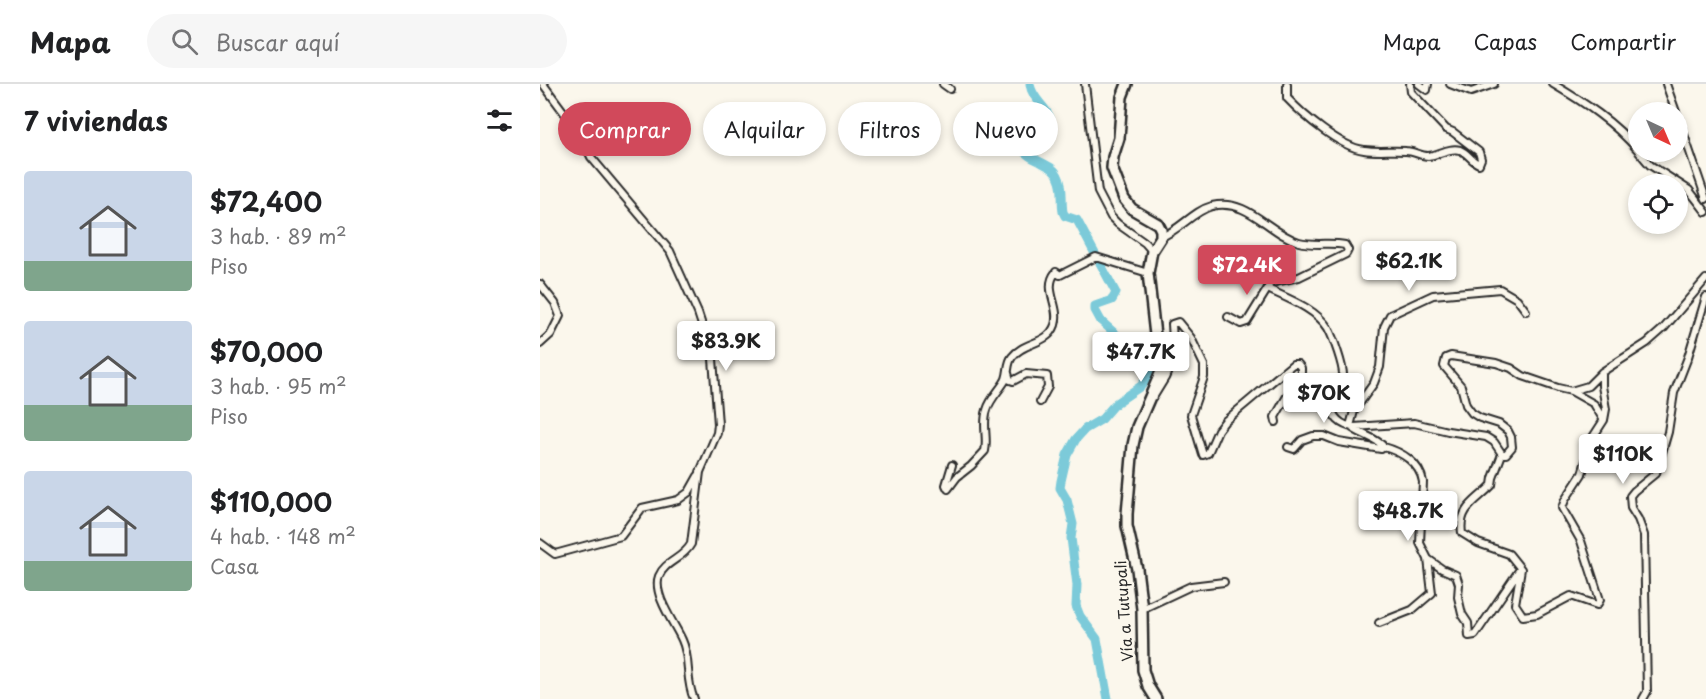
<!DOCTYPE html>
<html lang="es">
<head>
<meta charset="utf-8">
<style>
  :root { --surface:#fff; --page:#f6f6f6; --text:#202124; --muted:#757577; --line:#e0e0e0; --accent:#d1495b }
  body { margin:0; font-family:"Playpen Sans",sans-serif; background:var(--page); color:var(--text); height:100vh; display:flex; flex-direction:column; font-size:22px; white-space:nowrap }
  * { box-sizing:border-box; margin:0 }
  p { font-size:20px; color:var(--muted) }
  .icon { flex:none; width:33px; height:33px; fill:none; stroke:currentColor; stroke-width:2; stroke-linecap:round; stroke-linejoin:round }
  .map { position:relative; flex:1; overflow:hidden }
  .drawer { display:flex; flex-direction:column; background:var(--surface); width:540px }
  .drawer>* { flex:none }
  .guide { position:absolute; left:18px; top:18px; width:570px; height:54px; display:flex; gap:12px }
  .needle { width:39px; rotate:136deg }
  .fabs { position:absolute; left:1088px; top:18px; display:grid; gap:12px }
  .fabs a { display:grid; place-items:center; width:60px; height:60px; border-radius:50%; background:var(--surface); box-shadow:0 3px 9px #0003; font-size:30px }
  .price { position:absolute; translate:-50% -51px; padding:0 14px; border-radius:6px; background:#fff; color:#222; font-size:20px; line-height:39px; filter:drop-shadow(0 2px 3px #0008) }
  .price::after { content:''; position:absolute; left:50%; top:36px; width:18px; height:14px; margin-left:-9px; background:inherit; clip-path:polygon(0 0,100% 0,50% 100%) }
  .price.active { background:var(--accent); color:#fff }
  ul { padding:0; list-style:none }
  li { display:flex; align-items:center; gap:18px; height:150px; padding:0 24px }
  li span { display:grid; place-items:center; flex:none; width:168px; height:120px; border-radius:6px; color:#555 }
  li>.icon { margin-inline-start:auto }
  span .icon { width:72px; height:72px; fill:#fffc; stroke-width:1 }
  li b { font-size:26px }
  h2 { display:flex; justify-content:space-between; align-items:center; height:72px; padding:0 24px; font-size:26px }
  .chip { padding:0 21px; border-radius:27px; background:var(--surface); box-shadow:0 3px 9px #0003; font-size:21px; line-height:54px }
  .chip.active { background:var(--accent); color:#fff }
  header { display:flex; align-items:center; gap:36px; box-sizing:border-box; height:84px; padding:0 30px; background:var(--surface); border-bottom:2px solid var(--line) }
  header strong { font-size:28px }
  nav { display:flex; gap:33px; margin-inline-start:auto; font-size:21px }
  .search { width:420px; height:54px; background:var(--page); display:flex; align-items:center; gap:15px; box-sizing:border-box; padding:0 21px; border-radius:33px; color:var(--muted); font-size:22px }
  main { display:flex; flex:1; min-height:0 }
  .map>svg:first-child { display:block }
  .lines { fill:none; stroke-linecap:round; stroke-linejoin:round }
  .river { stroke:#7bcad9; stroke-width:9 }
  .street-casing { stroke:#2b2b2b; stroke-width:10 }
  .secondary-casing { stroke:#2b2b2b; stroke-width:14 }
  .street { stroke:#fbf7ec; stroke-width:6 }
  .secondary { stroke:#fbf7ec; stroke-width:9 }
  .labels { text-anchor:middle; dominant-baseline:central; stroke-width:5; stroke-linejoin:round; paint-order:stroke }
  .street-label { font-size:15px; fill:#2b2b2b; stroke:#fbf7ec }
</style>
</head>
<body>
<header>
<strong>Mapa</strong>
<div class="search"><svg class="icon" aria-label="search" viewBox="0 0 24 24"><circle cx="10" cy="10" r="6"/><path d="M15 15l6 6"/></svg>Buscar aquí</div>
<nav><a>Mapa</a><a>Capas</a><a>Compartir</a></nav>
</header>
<main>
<section class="drawer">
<h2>7 viviendas<svg class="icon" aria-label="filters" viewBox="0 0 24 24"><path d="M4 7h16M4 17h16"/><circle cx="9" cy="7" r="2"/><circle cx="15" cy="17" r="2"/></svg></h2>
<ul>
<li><span style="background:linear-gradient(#c9d6e8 75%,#7fa58c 0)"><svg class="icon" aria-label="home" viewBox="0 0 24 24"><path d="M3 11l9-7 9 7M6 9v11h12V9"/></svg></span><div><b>$72,400</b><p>3 hab. · 89 m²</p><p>Piso</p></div></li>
<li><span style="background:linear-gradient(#c9d6e8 70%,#7fa58c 0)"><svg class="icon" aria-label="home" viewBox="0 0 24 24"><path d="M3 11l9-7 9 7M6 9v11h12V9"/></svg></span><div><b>$70,000</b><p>3 hab. · 95 m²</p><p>Piso</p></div></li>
<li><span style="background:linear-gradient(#c9d6e8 75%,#7fa58c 0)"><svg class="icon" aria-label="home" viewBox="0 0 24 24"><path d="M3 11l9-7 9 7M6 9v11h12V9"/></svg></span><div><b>$110,000</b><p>4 hab. · 148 m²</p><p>Casa</p></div></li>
</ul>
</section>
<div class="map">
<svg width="1166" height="615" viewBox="0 0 1166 615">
  <rect width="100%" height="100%" fill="#fbf7ec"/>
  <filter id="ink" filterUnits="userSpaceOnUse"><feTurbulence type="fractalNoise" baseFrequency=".0167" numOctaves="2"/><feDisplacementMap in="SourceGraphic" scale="12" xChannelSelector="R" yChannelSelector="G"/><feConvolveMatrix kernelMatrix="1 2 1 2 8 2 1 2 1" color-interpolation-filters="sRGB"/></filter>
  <g filter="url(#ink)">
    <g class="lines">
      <path class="river" d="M490,0C492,19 516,25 510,48C509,54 507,57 502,60L494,54L489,55L475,47L469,50C474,59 487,72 497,76C505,81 515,83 519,94C524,104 521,117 523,128L525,132L537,136L576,209L572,216L555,222V226L561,237L595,267L607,282L609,287L607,294L601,302L576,319L562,335L545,345L536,355L527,371L521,397L520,404L527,416L533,440L531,454L537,501L536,522L540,532L557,555L568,615"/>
      <defs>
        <path id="street" d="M3,0L40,50L51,73L130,167L158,229L173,275L178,340L177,349L160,388L151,460C143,475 125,477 119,492C112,510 135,540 142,556C151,575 145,596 154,615
          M403,0L410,5
          M545,0L558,108L571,133L578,140L605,159L612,167
          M747,0V14C763,31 800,63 824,66C837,68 852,66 866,67C873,67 881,72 888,72C899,71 909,63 920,66C928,69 931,77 939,80L941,75L939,68L913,48L906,45L871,8L870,0
          M879,0L887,6L888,0
          M910,0L931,8L954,0
          M1013,0C1045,19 1074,38 1098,66
          M1126,0L1136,28
          M1137,30L1166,115
          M1099,68L1110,81L1149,106L1166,128
          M621,153C640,146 653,127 672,122C709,114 728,149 759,158C774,162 790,158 805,161L808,166L806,170L759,193L730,199L728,203L730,206C749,215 776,225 788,244C793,253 804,283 803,293C802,302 794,310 792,319C790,333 802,342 814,343L874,339L908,347L946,353L954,358L962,370H966L972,363L971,353L968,347L959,340L940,334L932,329L926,321L921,302L904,282L906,274L911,272L956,279L971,284L983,292L1018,304L1031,307L1048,302L1062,288L1107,259L1124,244L1166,195
          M0,200L15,219L20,232L11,250L0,260
          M688,233L701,240L707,238L728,204
          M468,289L470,296L473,297L486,290L507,292L508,303L500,318
          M1031,307L1054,320L1063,335
          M614,312L625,294L634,273L632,240L638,238L651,254L664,281V293L651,331L663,371L668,369L678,346L685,337L753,280H758L761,284V288L735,333L736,338
          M748,363L754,365L762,356L773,352H784L799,358L841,365L844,363C836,353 820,351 810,342L814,327L834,299L840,283L844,243L850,231L893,211L960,205L977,215L986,227
          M962,370L953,394L952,401C937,417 918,424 922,449L938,459L969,470L981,485L975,520L983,532L997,530L1031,512L1057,521L1060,516L1041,457L1022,424L1025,416L1042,390L1053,353L1064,336L1066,325L1062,302V288
          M412,381L406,401L408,405L417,393L431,382L445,367C448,354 442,340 447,326C450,314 462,304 466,295C469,287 467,280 472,273C484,257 508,261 515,241C521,222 502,205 516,188L520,191L556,173L608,189
          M0,459L15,470L81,452L102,424L138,416L149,408L158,392
          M888,475L902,485L916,491L919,500L918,513L922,530L928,539L929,552L935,551L980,485
          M602,525L651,502L684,498
          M839,539L872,526L892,509L888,475L880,459L883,398C880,379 862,368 844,363
          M1103,615L1107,608L1104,451L1098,435L1091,424L1090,412L1094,407L1116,389L1128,348L1134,309L1148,273L1166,213"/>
        <path id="secondary" d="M587,0L582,13L579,54L573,73L572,84L584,115L592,125L618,140L621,146V153L612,167L608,189L616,260L621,275L622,285L597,343L593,361L587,430V442L597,485L602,525L603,586L608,602L616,615"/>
      </defs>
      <use href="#street" class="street-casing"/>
      <use href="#secondary" class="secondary-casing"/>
      <use href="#street" class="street"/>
      <use href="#secondary" class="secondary"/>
    </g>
  </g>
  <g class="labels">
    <g class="street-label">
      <text transform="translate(583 527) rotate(-94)">Vía a Tutupali</text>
    </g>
  </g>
</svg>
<div class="fabs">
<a><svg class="needle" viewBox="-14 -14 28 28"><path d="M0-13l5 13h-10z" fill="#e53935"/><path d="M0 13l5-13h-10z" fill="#757577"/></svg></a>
<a><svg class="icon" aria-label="locate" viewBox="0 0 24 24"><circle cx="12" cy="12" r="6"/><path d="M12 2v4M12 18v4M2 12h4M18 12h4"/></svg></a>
</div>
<b class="price" style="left:869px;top:208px">$62.1K</b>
<b class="price active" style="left:707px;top:212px">$72.4K</b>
<b class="price" style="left:186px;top:288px">$83.9K</b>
<b class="price" style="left:601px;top:299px">$47.7K</b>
<b class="price" style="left:784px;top:340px">$70K</b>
<b class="price" style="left:1083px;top:401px">$110K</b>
<b class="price" style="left:868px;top:458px">$48.7K</b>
<div class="guide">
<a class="chip active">Comprar</a>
<a class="chip">Alquilar</a>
<a class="chip">Filtros</a>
<a class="chip">Nuevo</a>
</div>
</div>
</main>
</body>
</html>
